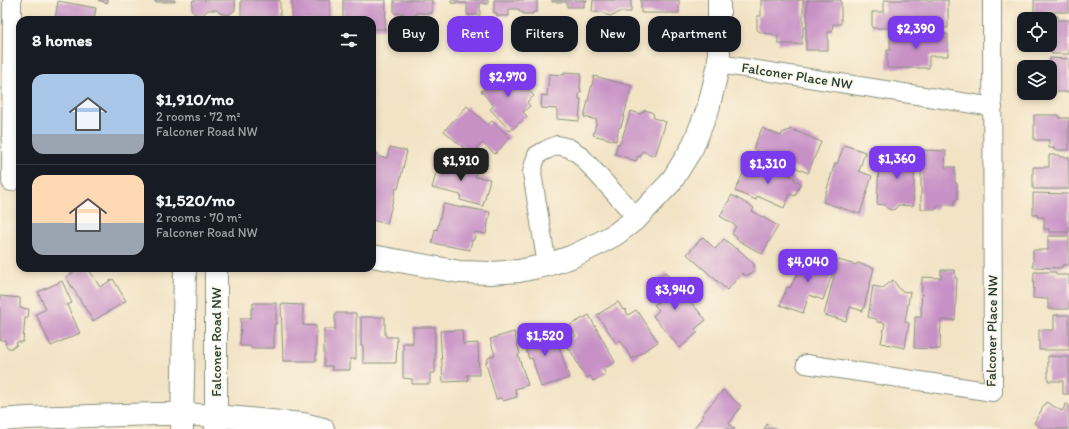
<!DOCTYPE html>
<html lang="en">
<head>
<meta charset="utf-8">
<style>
  :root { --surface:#171b24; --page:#20242c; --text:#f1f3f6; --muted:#9ea1a6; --line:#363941; --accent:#7c3aed }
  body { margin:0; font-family:Itim,sans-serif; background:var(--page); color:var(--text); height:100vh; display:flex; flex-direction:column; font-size:15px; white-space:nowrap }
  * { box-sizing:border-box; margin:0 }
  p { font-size:13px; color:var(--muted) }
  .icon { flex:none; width:22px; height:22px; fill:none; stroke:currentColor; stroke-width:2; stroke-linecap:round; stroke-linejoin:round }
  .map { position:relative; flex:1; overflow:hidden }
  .sheet { position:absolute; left:16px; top:16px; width:360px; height:256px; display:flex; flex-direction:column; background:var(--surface); border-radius:12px; box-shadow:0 2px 6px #0003 }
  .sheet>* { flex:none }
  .guide { position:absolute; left:388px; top:16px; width:380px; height:36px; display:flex; gap:8px }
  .buttons { position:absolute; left:1017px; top:12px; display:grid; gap:8px }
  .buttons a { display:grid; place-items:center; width:40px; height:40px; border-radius:8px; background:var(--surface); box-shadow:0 2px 6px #0003; font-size:20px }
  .price { position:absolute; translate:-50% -34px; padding:0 9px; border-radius:8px; background:var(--accent); color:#fff; font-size:13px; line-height:26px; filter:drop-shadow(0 1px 2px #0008) }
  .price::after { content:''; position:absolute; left:50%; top:24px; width:12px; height:9px; margin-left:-6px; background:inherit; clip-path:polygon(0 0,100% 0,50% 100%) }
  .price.on { background:#222; color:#fff }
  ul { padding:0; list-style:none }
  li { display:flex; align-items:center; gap:12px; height:100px; padding:0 16px }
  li+li { border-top:1px solid var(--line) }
  li span { display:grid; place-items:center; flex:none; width:112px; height:80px; border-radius:12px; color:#555 }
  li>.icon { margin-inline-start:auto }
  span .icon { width:48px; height:48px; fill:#fffc; stroke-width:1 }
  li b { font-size:17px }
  h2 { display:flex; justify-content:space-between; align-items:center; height:48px; padding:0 16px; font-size:17px }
  .tag { padding:0 14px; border-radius:12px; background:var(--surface); box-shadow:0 2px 6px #0003; font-size:14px; line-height:36px }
  .tag.on { background:var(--accent); color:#fff }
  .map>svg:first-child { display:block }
  .building { fill:#c791c6 }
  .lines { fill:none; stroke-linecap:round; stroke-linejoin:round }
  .minor-casing { stroke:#88907c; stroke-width:20 }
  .tertiary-casing { stroke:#88907c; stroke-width:24 }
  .secondary-casing { stroke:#88907c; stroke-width:24 }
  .minor { stroke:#fff; stroke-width:18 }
  .tertiary { stroke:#fff; stroke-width:22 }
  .secondary { stroke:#fff; stroke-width:22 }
  .labels { text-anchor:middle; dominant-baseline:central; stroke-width:3; stroke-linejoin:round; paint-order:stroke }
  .street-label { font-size:14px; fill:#1f3d34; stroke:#fcf5e5 }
</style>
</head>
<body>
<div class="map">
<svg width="1069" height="429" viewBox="0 0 1069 429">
  <rect width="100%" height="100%" fill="#fcf5e5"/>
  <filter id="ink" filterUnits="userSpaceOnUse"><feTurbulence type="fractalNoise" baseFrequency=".025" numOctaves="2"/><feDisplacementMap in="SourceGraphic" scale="8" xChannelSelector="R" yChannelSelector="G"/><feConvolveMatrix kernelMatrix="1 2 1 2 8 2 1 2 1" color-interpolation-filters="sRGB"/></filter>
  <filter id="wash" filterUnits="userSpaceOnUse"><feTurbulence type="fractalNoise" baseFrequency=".012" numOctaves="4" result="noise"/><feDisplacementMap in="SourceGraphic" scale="16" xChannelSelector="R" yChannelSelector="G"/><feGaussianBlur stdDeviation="0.9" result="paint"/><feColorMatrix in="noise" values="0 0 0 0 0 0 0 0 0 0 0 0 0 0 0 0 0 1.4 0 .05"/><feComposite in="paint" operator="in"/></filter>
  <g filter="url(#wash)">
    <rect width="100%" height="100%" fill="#f2e3c5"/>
    <g id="blocks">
      <path class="building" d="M98,0H108L107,3Z
        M155,0H175V2H155Z
        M193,0H235V10L230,14L225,15L220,13L217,10H207L206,12L203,15H198L195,14L192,11V5Z
        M241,0H280V20H241Z
        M292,0H330V20H292Z
        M343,0H386L385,29H372V20H343Z
        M394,0H432V13H417L413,17H409L405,16L403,13H394Z
        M451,0H488V4L480,3V15H467V3H451Z
        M494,0H537V12H533V14H523V12H519V9H509V16H497V13H494Z
        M552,0H587V1H584V7H567V2H552Z
        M593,0H631V12H619L615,15L611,16L606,15L603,12H592Z
        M641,0H679V13H641Z
        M761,0H803V36H802V44H778V35H772L773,34L762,33L757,30V16H761Z
        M807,0H841V24H833L832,32H828V50H806V26H807Z
        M884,0H948V28H872V12H884Z
        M1034,0H1069V12H1034Z
        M58,1L96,8L94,19L97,20H55Z
        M1034,16H1058V20H1069V54H1052V51H1049L1050,41H1052V39H1050V19H1034Z
        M948,34V56H929V68H887V50H890V35Z
        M1050,58L1069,59V92H1050Z
        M508,67L534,96L527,102L530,106L523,112L527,116L510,131L490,109L494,106L481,91L489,84L487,82L500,72L501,73Z
        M564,72L581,73L580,87L581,92L579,95V99H581L579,121L557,119V109L541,108L542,95L547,96L549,74L564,75Z
        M594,76L632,86L621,127H619L616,141L593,135L597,120L584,117Z
        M467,106L488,125L492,121L510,137L495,154L482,143L472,154L467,150H466L444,131Z
        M645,110L651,112L653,113L654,118L666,122L655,156L642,151L640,157L638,156L636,161L615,154L618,143L620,144L631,111L640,114Z
        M1034,115H1059V118H1069V150H1054V148H1049V140H1034Z
        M762,128L781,136L782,133L791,129L821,142L808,173L753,149Z
        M844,145L865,152L859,171L872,176L860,214L823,202L835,163L837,164Z
        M390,147L407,151L398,189L396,188L387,224L372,220V150L376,152L380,157L387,158Z
        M895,150L918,152L917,161H915L913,206L898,205L895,209L892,210L888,209L885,205L877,204L879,165L881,166L882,159L894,160Z
        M921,150L946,151L945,167H955V183H957V200H954V205H937V209H921Z
        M1049,155H1060V157H1069V189H1033V167H1049Z
        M440,159L477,169L475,177L490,179L483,206L460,200L461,195L432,188Z
        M763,164L795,178L794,180L801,183L795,196L790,194L784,208L757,196L756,200L735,191L746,167L759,172Z
        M1033,193L1069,194V232H1049V229H1044V217H1037L1038,215H1033Z
        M732,195L754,208L752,211L778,226L762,254L736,239L737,237L732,234L736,226L720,216Z
        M443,204L463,208V207L490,212L486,234L475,232L474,240H472L470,250L432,243L435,229L437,230Z
        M1048,236H1069V265H1062V268L1033,267V250H1048Z
        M703,237L715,249L724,239L736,249L737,248L754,264V271L752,273L749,275H744L742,273L727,290L687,254Z
        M804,254L835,266L823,300L809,295L803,313L780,305L787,287L790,288L794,279H795Z
        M838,260L856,265L857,263L874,268L863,311L850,307L846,321L824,315Z
        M80,268H88L100,287L113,279L126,301L93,321L66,277Z
        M941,270H955V278H957L955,320H941L940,349L914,348L915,317H921L922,277L941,278Z
        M665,272L706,320L695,329L698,332L680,348L653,316L659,310L654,305L658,302L647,288Z
        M1034,272H1056V275H1069V309H1048V299L1033,298Z
        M893,280L901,291L910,292L905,322L909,323L905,348L881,343L885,323L877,322V319L868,317L873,286L883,288Z
        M62,281L72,303L67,305L80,333L51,346L36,314L46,309L38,292Z
        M0,296L20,298V308L29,309L28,318H25L23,342H17L16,346L12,348H9L6,346L5,340H0Z
        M618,302L623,310L625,309L628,315L636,310L638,313H639L658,342L632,359L620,340L616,343L597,315Z
        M253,303H276V324H274V348H251V346H240L241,318H251V309H253Z
        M281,304L303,305V325L316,326V361H283Z
        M335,313H356V359H350V370H332V366H324V329H335Z
        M589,315L615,362L603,369L606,374L593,381L590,376L586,378L569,348L568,349L565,342L576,336L570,325Z
        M1054,315H1069V350H1039V330H1054Z
        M361,317H385V335H386V337H397L396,363H363V346H361Z
        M413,327H435V373H430V384H412V379L403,378V343H413Z
        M543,327L549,343L557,340L569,378L541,387L532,358L529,359L521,334Z
        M462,330L463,344L478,343L479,375H467L468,381L443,382L440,331Z
        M514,332L520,354L518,355L528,385L515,389L517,397L503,401L501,398L496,399L486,363L488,358L495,355L490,339Z
        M1048,356L1069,357V394H1063V381H1048Z
        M723,390L741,406L729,424L735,429H693L703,417L702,415Z
        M1046,402L1062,411L1066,404L1069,405V429H1043L1034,423Z
        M767,424L777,429H764Z"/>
    </g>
  </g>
  <g filter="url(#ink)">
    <use href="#blocks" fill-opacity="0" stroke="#88907c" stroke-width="1"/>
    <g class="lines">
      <defs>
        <path id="minor" d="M719,64L993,107
          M11,182L12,0
          M547,265L532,173L534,164L537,155L546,150L557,145L569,148L580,155L637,218
          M806,364L993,392L992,0"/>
        <path id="tertiary" d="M372,256L460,272L491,273L519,271L547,265L571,257L594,246L616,234L637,218L671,182L692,148L708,109L719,64V0
          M182,429L185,268
          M216,429V268"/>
        <path id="secondary" d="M0,420L27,418L157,414H181L216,416L303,424L323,429"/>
      </defs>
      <use href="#minor" class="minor-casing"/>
      <use href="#tertiary" class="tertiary-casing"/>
      <use href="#secondary" class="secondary-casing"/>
      <use href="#minor" class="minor"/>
      <use href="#tertiary" class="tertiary"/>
      <use href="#secondary" class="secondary"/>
    </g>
  </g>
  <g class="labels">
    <g class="street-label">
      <text transform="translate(797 76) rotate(9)">Falconer Place NW</text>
      <text transform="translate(992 331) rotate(-89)">Falconer Place NW</text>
      <text transform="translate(216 342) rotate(-90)">Falconer Road NW</text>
    </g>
  </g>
</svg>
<div class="buttons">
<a><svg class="icon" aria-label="locate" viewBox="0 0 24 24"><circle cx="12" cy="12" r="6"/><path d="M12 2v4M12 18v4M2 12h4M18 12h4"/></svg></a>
<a><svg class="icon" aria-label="layers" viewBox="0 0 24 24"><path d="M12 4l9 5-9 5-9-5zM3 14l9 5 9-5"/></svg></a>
</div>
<b class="price" style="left:916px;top:50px">$2,390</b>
<b class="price" style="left:508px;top:98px">$2,970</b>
<b class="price" style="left:897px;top:180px">$1,360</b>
<b class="price on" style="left:461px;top:182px">$1,910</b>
<b class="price" style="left:768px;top:185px">$1,310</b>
<b class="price" style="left:808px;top:283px">$4,040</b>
<b class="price" style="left:675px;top:311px">$3,940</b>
<b class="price" style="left:545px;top:357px">$1,520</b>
<div class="guide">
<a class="tag">Buy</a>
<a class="tag on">Rent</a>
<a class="tag">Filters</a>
<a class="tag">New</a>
<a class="tag">Apartment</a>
</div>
<section class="sheet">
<h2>8 homes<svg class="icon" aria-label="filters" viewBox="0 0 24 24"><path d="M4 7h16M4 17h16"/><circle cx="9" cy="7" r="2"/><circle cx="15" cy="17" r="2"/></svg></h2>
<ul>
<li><span style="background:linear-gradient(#a9c7e8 75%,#9aa5b1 0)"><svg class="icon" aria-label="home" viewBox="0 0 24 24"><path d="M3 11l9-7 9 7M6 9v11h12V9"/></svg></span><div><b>$1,910/mo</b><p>2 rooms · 72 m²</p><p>Falconer Road NW</p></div></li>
<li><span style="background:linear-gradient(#ffd9b3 60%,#9aa5b1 0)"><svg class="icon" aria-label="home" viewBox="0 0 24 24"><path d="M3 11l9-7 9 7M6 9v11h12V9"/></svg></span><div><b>$1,520/mo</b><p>2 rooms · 70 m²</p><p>Falconer Road NW</p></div></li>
</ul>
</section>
</div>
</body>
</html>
